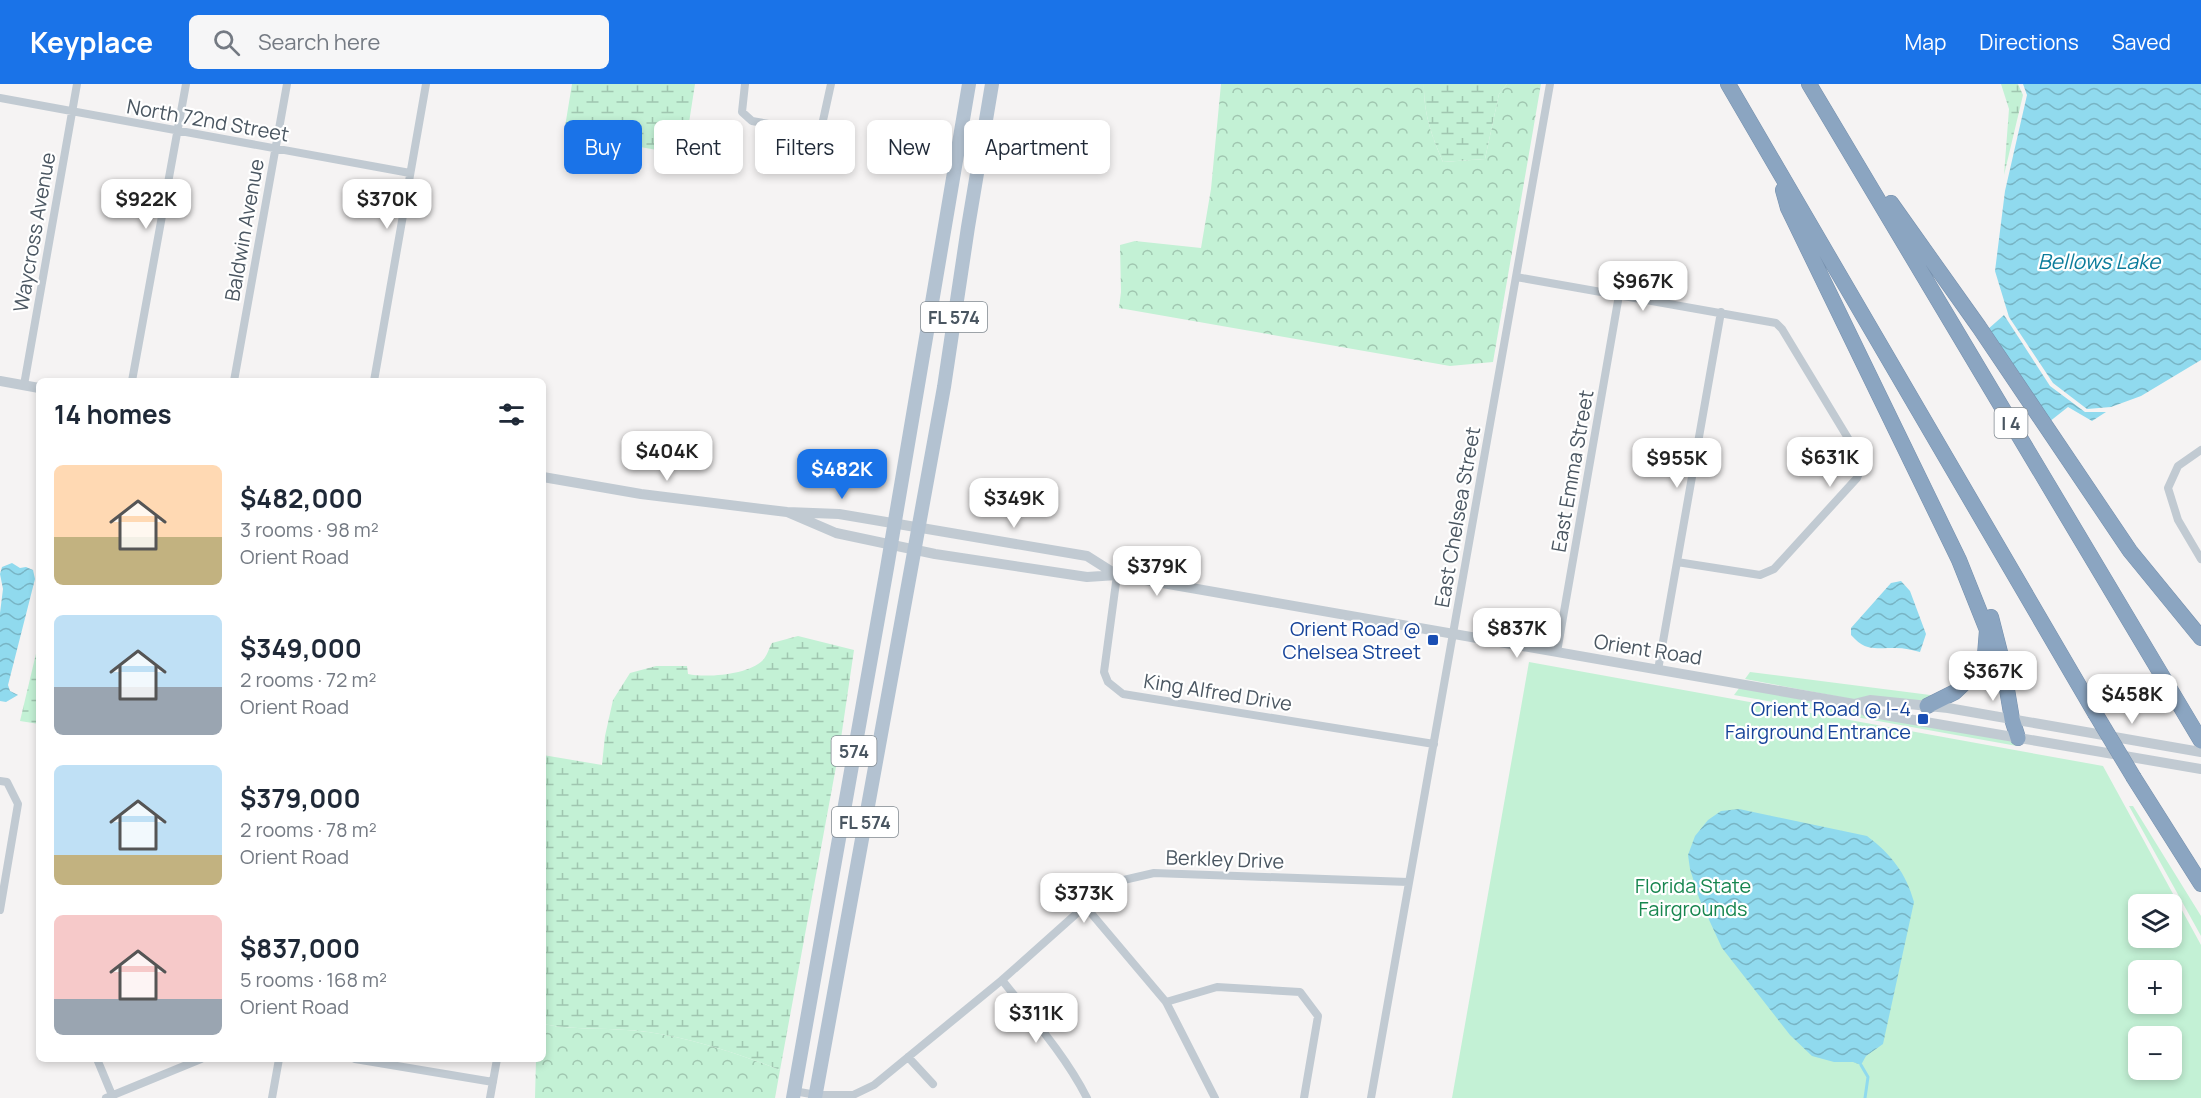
<!DOCTYPE html>
<html lang="en">
<head>
<meta charset="utf-8">
<style>
  :root { --surface:#fff; --page:#f6f6f7; --text:#1f2937; --muted:#747a83; --accent:#1a73e8 }
  body { margin:0; font-family:Manrope,sans-serif; background:var(--page); color:var(--text); height:100vh; display:flex; flex-direction:column; font-size:22px; white-space:nowrap }
  * { box-sizing:border-box; margin:0 }
  p { font-size:20px; color:var(--muted) }
  .icon { flex:none; width:33px; height:33px; fill:none; stroke:currentColor; stroke-width:2; stroke-linecap:round; stroke-linejoin:round }
  .map { position:relative; flex:1; overflow:hidden }
  .panel { position:absolute; left:36px; top:294px; width:510px; height:684px; display:flex; flex-direction:column; background:var(--surface); border-radius:9px; box-shadow:0 3px 9px #0003 }
  .panel>* { flex:none }
  .banner { position:absolute; left:564px; top:36px; width:570px; height:54px; display:flex; gap:12px }
  .buttons { position:absolute; left:2128px; top:810px; display:grid; gap:12px }
  .buttons a { display:grid; place-items:center; width:54px; height:54px; border-radius:9px; background:var(--surface); box-shadow:0 3px 9px #0003; font-size:30px }
  .price { position:absolute; translate:-50% -51px; padding:0 14px; border-radius:12px; background:#fff; color:#222; font-size:20px; line-height:39px; filter:drop-shadow(0 2px 3px #0008) }
  .price::after { content:''; position:absolute; left:50%; top:36px; width:18px; height:14px; margin-left:-9px; background:inherit; clip-path:polygon(0 0,100% 0,50% 100%) }
  .price.active { background:var(--accent); color:#fff }
  ul { padding:0; list-style:none }
  li { display:flex; align-items:center; gap:18px; height:150px; padding:0 18px }
  li span { display:grid; place-items:center; flex:none; width:168px; height:120px; border-radius:9px; color:#555 }
  li>.icon { margin-inline-start:auto }
  span .icon { width:72px; height:72px; fill:#fffc; stroke-width:1 }
  li b { font-size:26px }
  h2 { display:flex; justify-content:space-between; align-items:center; height:72px; padding:0 18px; font-size:26px }
  .tag { padding:0 21px; border-radius:9px; background:var(--surface); box-shadow:0 3px 9px #0003; font-size:21px; line-height:54px }
  .tag.active { background:var(--accent); color:#fff }
  header { display:flex; align-items:center; gap:36px; box-sizing:border-box; height:84px; padding:0 30px; background:var(--accent); color:#fff }
  header strong { font-size:28px }
  nav { display:flex; gap:33px; margin-inline-start:auto; font-size:21px }
  .search { width:420px; height:54px; background:var(--page); display:flex; align-items:center; gap:15px; box-sizing:border-box; padding:0 21px; border-radius:9px; color:var(--muted); font-size:22px }
  .map>svg:first-child { display:block }
  .forest { fill:url(#forest-crowns) }
  .wetland { fill:url(#wetland-marsh) }
  .green { fill:#c3f1d5; fill-rule:evenodd }
  .water { fill:url(#water-waves) }
  .lines { fill:none; stroke-linecap:round; stroke-linejoin:round }
  .stream { stroke:#90daee; stroke-width:3 }
  .motorway-casing { stroke:#7690ad; stroke-width:16 }
  .minor { stroke:#c1cad2; stroke-width:8 }
  .tertiary { stroke:#c1cad2; stroke-width:10 }
  .primary { stroke:#b3c2d1; stroke-width:14 }
  .motorway { stroke:#8ba5c1; stroke-width:15 }
  .motorway-bridge-casing { stroke:#7690ad; stroke-width:16; stroke-linecap:butt }
  .motorway-bridge { stroke:#8ba5c1; stroke-width:15 }
  .transit-dot { fill:#1a4fb4; stroke:#fff; stroke-width:2 }
  .labels { text-anchor:middle; dominant-baseline:central; stroke-width:4.5; stroke-linejoin:round; paint-order:stroke }
  .shield { fill:#fff; stroke:#808990; stroke-width:1.5 }
  .shield-label { font-size:18px; font-weight:bold; fill:#4a5661 }
  .street-label { font-size:20px; fill:#4a5661; stroke:#fff }
  .transit-label { font-size:20px; fill:#164399; stroke:#fff; text-anchor:end }
  .park-label { font-size:20px; fill:#17864f; stroke:#fff }
  .water-label { font-size:21px; font-style:italic; fill:#0c7c9b; stroke:#fff }
</style>
</head>
<body>
<header>
<strong>Keyplace</strong>
<div class="search"><svg class="icon" aria-label="search" viewBox="0 0 24 24"><circle cx="10" cy="10" r="6"/><path d="M15 15l6 6"/></svg>Search here</div>
<nav><a>Map</a><a>Directions</a><a>Saved</a></nav>
</header>
<div class="map">
<svg width="2201" height="1014" viewBox="0 0 2201 1014">
  <defs>
    <pattern id="forest-crowns" width="20" height="18" patternUnits="userSpaceOnUse" patternTransform="scale(1.5)"><rect width="20" height="18" fill="#c3f1d5"/><path d="M2 6a3 3 0 1 1 6 0M12 15a3 3 0 1 1 6 0" fill="none" stroke="#a0c6b0"/></pattern>
    <pattern id="wetland-marsh" width="20" height="14" patternUnits="userSpaceOnUse" patternTransform="scale(1.5)"><rect width="20" height="14" fill="#c3f1d5"/><path d="M1 5h8M5 5V1M11 12h8M15 12V8" fill="none" stroke="#a0c6b0"/></pattern>
    <pattern id="water-waves" width="16" height="10" patternUnits="userSpaceOnUse" patternTransform="scale(1.5)"><rect width="16" height="10" fill="#90daee"/><path d="M0 5q4-4 8 0t8 0" fill="none" stroke="#78b4c4"/></pattern>
  </defs>
  <rect width="100%" height="100%" fill="#f5f3f3"/>
  <path class="forest" d="M1221,0H1424C1423,28 1432,53 1443,78L1485,75L1499,10L1507,0H1541L1493,278L1450,282L1119,224L1121,208L1120,161L1135,157L1201,164L1211,105Z
    M543,940C577,947 613,943 648,948C694,955 737,969 780,986L775,1014H535L536,975H543Z"/>
  <path class="wetland" d="M572,0H695L684,71L564,49Z
    M1424,0H1507L1499,10L1485,75L1443,78C1432,53 1423,28 1424,0Z
    M2001,0H2018L2023,11L2004,91L2009,25Z
    M798,552L854,566L840,661L780,986C737,969 694,955 648,948C613,943 578,947 543,940V671L602,681L605,652L613,616L630,589L656,582H687L688,590C706,594 749,591 763,576C767,572 769,564 772,559Z
    M39,557V640L20,637Z"/>
  <path class="green" d="M1529,578L2103,682L2201,861V1014H1452ZM2139,820H2172V854H2139ZM2139,886H2172V920H2139ZM2139,952H2172V986H2139Z
    M1750,588L1938,612L1926,617L1851,615L1745,595Z
    M1740,603L2015,658L2017,662L1734,611Z
    M2129,722H2133L2201,832V852Z"/>
  <path class="water" d="M2023,0H2201V276L2141,312L2111,323L2087,325L2053,299L2009,233L1995,187L2005,107L2027,11Z
    M2004,231L2050,302L2085,328H2106L2092,337L2068,323L2049,338L1987,246Z
    M12,479L20,484L26,483L33,486L35,495L8,601L10,607L18,611L6,618L0,617V529L3,505L0,490L2,483Z
    M1901,497L1910,507L1926,550L1920,568C1912,566 1904,564 1896,564C1876,563 1867,569 1851,551V544L1891,499Z
    M1739,725L1867,752C1891,770 1906,789 1914,818L1883,960L1866,972L1861,981L1853,978H1834L1812,972L1790,951L1722,864L1699,814L1690,785L1688,771L1695,752L1708,736L1721,727Z"/>
  <g class="lines">
    <path class="stream" d="M1861,981L1868,993L1865,1014"/>
    <defs>
      <path id="motorway" d="M1728,0L2095,629
        M1809,0L2201,657
        M1783,106L1788,124L1959,476L1987,546L1985,571L1974,590L1955,608L1927,622
        M1891,119L1979,243L2130,467L2201,554
        M1991,533L2002,576L2012,635L2018,654
        M2134,694L2201,800"/>
    </defs>
    <use href="#motorway" class="motorway-casing"/>
    <path class="minor" d="M745,0L742,28L752,37L808,47L822,41L831,0
      M0,14L410,89
      M1516,193L1776,239L1782,245L1860,374L1861,384L1857,394L1774,485L1760,491L1677,478
      M132,297L186,0
      M234,297L287,0
      M374,297L426,0
      M24,301L77,0
      M2201,366L2178,382L2168,404L2178,436L2201,475
      M1117,491L1104,588L1108,598L1123,610L1434,660
      M1557,568L1619,211
      M1658,586L1721,228
      M0,697L7,698L18,720L0,826
      M1085,822L1166,918L1215,1014
      M1002,896C1032,934 1065,971 1087,1014
      M1166,918L1217,903L1300,908L1318,932L1304,1014
      M908,973L933,1000
      M97,975L112,1011
      M355,975L493,998
      M794,1007L816,1011H853L874,1001L1002,896L1085,822L1115,798L1154,789L1408,798
      M106,1014L201,975
      M272,1014L279,975
      M490,1014L497,975
      M1371,1014L1550,0"/>
    <path class="tertiary" d="M0,297L39,304
      M543,393L641,410L787,428L839,430L1087,472L1117,491
      M787,428L836,449L935,470L1087,493L1117,491L1854,620L1867,628L2201,685
      M1854,620L1870,616L1948,624L2201,668"/>
    <path class="primary" d="M793,1014L887,484L969,0
      M815,1014L944,303L968,143L992,0"/>
    <use href="#motorway" class="motorway"/>
    <defs>
      <path id="motorway-bridge" d="M2095,629L2134,694"/>
    </defs>
    <use href="#motorway-bridge" class="motorway-bridge-casing"/>
    <use href="#motorway-bridge" class="motorway-bridge"/>
  </g>
  <g class="transit-dot">
    <rect x="1427" y="550" width="12" height="12" rx="3"/>
    <rect x="1917" y="629" width="12" height="12" rx="3"/>
  </g>
  <g class="labels">
    <g class="shield">
      <rect x="921" y="218" width="66" height="30" rx="4.5"/>
      <rect x="1994.5" y="324" width="33" height="30" rx="4.5"/>
      <rect x="831.5" y="652" width="45" height="30" rx="4.5"/>
      <rect x="832" y="723" width="66" height="30" rx="4.5"/>
    </g>
    <g class="shield-label">
      <text x="954" y="233">FL 574</text>
      <text x="2011" y="339">I 4</text>
      <text x="854" y="667">574</text>
      <text x="865" y="738">FL 574</text>
    </g>
    <g class="street-label">
      <text transform="translate(208 36) rotate(10)">North 72nd Street</text>
      <text transform="translate(244 146) rotate(-80)">Baldwin Avenue</text>
      <text transform="translate(34 148) rotate(-80)">Waycross Avenue</text>
      <text transform="translate(1572 387) rotate(-80)">East Emma Street</text>
      <text transform="translate(1457 433) rotate(-80)">East Chelsea Street</text>
      <text transform="translate(1648 565) rotate(9)">Orient Road</text>
      <text transform="translate(1218 608) rotate(9)">King Alfred Drive</text>
      <text transform="translate(1225 775) rotate(2)">Berkley Drive</text>
    </g>
    <g class="transit-label">
      <text x="1421" y="544">Orient Road @<tspan x="1421" dy="23">Chelsea Street</tspan></text>
      <text x="1911" y="624">Orient Road @ I-4<tspan x="1911" dy="23">Fairground Entrance</tspan></text>
    </g>
    <g class="park-label">
      <text x="1693" y="801">Florida State<tspan x="1693" dy="23">Fairgrounds</tspan></text>
    </g>
    <g class="water-label">
      <text x="2099" y="177">Bellows Lake</text>
    </g>
  </g>
</svg>
<div class="buttons">
<a><svg class="icon" aria-label="layers" viewBox="0 0 24 24"><path d="M12 4l9 5-9 5-9-5zM3 14l9 5 9-5"/></svg></a>
<a>+</a>
<a>−</a>
</div>
<b class="price" style="left:146px;top:146px">$922K</b>
<b class="price" style="left:387px;top:146px">$370K</b>
<b class="price" style="left:1643px;top:228px">$967K</b>
<b class="price" style="left:667px;top:398px">$404K</b>
<b class="price" style="left:1830px;top:404px">$631K</b>
<b class="price" style="left:1677px;top:405px">$955K</b>
<b class="price active" style="left:842px;top:416px">$482K</b>
<b class="price" style="left:1014px;top:445px">$349K</b>
<b class="price" style="left:1157px;top:513px">$379K</b>
<b class="price" style="left:1517px;top:575px">$837K</b>
<b class="price" style="left:1993px;top:618px">$367K</b>
<b class="price" style="left:2132px;top:641px">$458K</b>
<b class="price" style="left:1084px;top:840px">$373K</b>
<b class="price" style="left:1036px;top:960px">$311K</b>
<div class="banner">
<a class="tag active">Buy</a>
<a class="tag">Rent</a>
<a class="tag">Filters</a>
<a class="tag">New</a>
<a class="tag">Apartment</a>
</div>
<section class="panel">
<h2>14 homes<svg class="icon" aria-label="filters" viewBox="0 0 24 24"><path d="M4 7h16M4 17h16"/><circle cx="9" cy="7" r="2"/><circle cx="15" cy="17" r="2"/></svg></h2>
<ul>
<li><span style="background:linear-gradient(#ffd9b3 60%,#c2b280 0)"><svg class="icon" aria-label="home" viewBox="0 0 24 24"><path d="M3 11l9-7 9 7M6 9v11h12V9"/></svg></span><div><b>$482,000</b><p>3 rooms · 98 m²</p><p>Orient Road</p></div></li>
<li><span style="background:linear-gradient(#bfe0f5 60%,#9aa5b1 0)"><svg class="icon" aria-label="home" viewBox="0 0 24 24"><path d="M3 11l9-7 9 7M6 9v11h12V9"/></svg></span><div><b>$349,000</b><p>2 rooms · 72 m²</p><p>Orient Road</p></div></li>
<li><span style="background:linear-gradient(#bfe0f5 75%,#c2b280 0)"><svg class="icon" aria-label="home" viewBox="0 0 24 24"><path d="M3 11l9-7 9 7M6 9v11h12V9"/></svg></span><div><b>$379,000</b><p>2 rooms · 78 m²</p><p>Orient Road</p></div></li>
<li><span style="background:linear-gradient(#f6c9c9 70%,#9aa5b1 0)"><svg class="icon" aria-label="home" viewBox="0 0 24 24"><path d="M3 11l9-7 9 7M6 9v11h12V9"/></svg></span><div><b>$837,000</b><p>5 rooms · 168 m²</p><p>Orient Road</p></div></li>
</ul>
</section>
</div>
</body>
</html>
